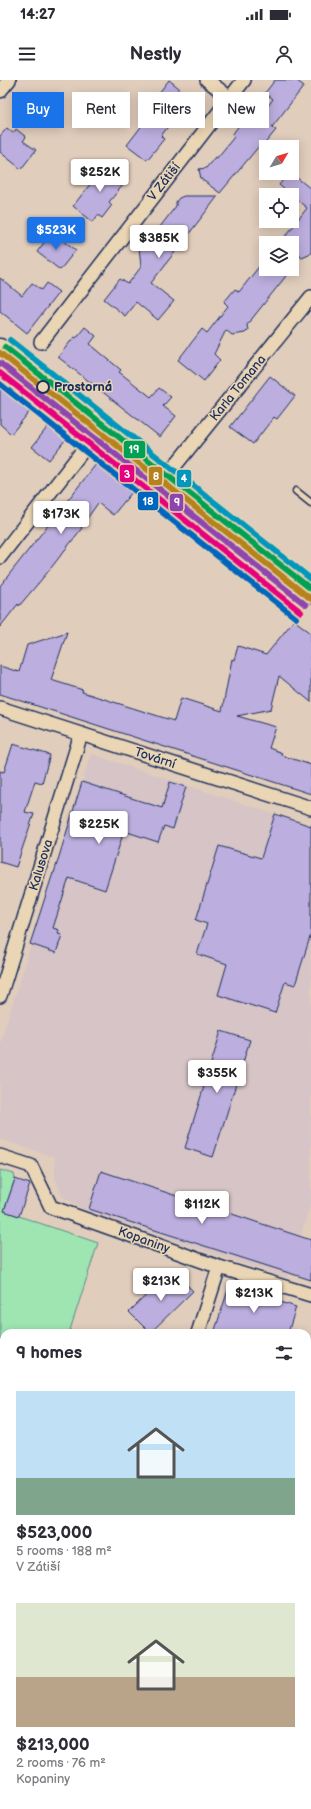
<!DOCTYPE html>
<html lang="en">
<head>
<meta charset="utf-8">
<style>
  :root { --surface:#fff; --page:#f2f2f3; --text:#2b2b33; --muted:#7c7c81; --accent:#1a73e8 }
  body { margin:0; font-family:"Balsamiq Sans",sans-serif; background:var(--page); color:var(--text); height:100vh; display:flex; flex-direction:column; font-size:15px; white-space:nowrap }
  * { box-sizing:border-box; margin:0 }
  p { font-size:13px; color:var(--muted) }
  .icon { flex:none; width:22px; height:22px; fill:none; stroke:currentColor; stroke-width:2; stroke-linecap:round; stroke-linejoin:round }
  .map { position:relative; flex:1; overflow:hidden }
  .details { position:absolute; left:0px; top:1249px; width:311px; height:480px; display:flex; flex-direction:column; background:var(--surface); border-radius:12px 12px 0 0; box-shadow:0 2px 10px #0003 }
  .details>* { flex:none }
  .guide { position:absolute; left:12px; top:12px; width:287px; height:36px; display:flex; gap:8px }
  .needle { width:26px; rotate:52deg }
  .fabs { position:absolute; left:259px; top:60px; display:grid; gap:8px }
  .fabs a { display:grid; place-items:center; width:40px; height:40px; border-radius:0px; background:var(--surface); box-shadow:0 2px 10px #0003; font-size:20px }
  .price { position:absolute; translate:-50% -34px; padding:0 9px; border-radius:4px; background:#fff; color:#222; font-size:13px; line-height:26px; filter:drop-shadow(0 1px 2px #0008) }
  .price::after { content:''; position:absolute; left:50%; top:24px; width:12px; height:9px; margin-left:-6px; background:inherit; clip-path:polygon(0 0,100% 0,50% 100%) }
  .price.selected { background:var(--accent); color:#fff }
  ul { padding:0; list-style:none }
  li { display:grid; align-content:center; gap:8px; height:212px; padding:0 16px }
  li span { display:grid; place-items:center; height:124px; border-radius:0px; color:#555 }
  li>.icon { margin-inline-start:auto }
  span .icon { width:72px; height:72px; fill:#fffc; stroke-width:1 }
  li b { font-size:17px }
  h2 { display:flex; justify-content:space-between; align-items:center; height:48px; padding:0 16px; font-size:17px }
  .tag { padding:0 14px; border-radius:0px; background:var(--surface); box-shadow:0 2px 10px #0003; font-size:14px; line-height:36px }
  .tag.selected { background:var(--accent); color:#fff }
  .status { display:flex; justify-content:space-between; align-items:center; height:28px; padding:0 20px; background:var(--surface); direction:ltr }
  .status svg { height:11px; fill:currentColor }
  header { display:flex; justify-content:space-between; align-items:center; height:52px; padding:0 16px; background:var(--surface); font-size:18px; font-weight:700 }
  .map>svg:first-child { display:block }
  .built { fill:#d6c4c6 }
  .green { fill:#9ee5b2; stroke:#5c8a88 }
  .building { fill:#bcaede; stroke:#1b2f5e }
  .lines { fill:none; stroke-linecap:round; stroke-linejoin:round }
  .lane-casing { stroke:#1b2f5e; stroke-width:9 }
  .street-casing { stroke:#1b2f5e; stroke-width:16 }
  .secondary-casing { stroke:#1b2f5e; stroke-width:21 }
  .lane { stroke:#ead5b4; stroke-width:6 }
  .street { stroke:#ead5b4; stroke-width:13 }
  .secondary { stroke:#ead5b4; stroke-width:18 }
  .tram-1-casing { stroke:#ead5b4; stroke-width:9 }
  .tram-2-casing { stroke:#ead5b4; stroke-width:9 }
  .tram-3-casing { stroke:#ead5b4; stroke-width:9 }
  .tram-4-casing { stroke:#ead5b4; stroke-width:9 }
  .tram-5-casing { stroke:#ead5b4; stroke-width:9 }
  .tram-6-casing { stroke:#ead5b4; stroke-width:9 }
  .tram-1 { stroke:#b5821c; stroke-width:6 }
  .tram-2 { stroke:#8e44ad; stroke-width:6 }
  .tram-3 { stroke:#01a052; stroke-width:6 }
  .tram-4 { stroke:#e5007d; stroke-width:6 }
  .tram-5 { stroke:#0497bd; stroke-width:6 }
  .tram-6 { stroke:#0065bd; stroke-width:6 }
  .stop-dot { fill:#ead5b4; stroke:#1b2f5e; stroke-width:2 }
  .labels { text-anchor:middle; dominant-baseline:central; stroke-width:3; stroke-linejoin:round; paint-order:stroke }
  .street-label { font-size:13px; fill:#1b2f5e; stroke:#ead5b4 }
  .stop-label { font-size:13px; font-weight:bold; fill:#1b2f5e; stroke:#ead5b4; text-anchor:start }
  .line-badge { stroke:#ead5b4; stroke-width:1.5 }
  .badge-label { font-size:11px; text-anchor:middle; font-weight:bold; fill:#fff }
</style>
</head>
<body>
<div class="status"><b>14:27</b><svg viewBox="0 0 49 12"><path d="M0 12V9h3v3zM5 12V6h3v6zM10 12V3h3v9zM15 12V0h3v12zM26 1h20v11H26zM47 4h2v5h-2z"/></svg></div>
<header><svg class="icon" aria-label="menu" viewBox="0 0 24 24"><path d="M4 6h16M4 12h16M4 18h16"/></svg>Nestly<svg class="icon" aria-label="person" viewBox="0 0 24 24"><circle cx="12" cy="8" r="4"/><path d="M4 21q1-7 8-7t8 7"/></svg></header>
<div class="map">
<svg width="311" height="1729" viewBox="0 0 311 1729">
  <rect width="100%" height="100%" fill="#e1cdbc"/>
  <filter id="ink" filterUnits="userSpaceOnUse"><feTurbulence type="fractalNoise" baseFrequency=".025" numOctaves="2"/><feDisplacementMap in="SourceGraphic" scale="8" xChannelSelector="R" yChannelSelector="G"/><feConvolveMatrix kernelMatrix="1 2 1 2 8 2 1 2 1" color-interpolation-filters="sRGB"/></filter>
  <g filter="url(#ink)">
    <path class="built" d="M91,674L311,746V1123L287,1198L91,1134L62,1116L55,1097V1077L0,1059V964Z"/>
    <path class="green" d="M0,1090L14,1094L15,1099L4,1131L98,1163L69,1253H4V1459L0,1470Z"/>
    <path class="building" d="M169,0L179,8L176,12L185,19L183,21L190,26L184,33L176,36L161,56L164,59L147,80L127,65L157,26L152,22Z
      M275,0H296L304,6L272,47L276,50L262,67L260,65L220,113L201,99L199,89L206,88L215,77L217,78L234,57L232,55L240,44L241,37L249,34L257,41L273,19L265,13Z
      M7,48L13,53L16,49L26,57L23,61L36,70L21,89L0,72V56Z
      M106,84H112L124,94L119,102L123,105L109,122L112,125L102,138L98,135L93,142L73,126Z
      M289,93H291L311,109V173L302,177L292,169V163H284L282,161L307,128L279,105Z
      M184,116H218L151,203L174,221L158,240L136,222L125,236L104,219L120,199L128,204L141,187L139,166L146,165L176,126V122L179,118Z
      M52,152L76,170L60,190L37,172Z
      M261,184L266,189H277L286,196L247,245L248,250L245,253L232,255L226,250L214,274L220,280L204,301L178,280L202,249L207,253L228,226L224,222L235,209L239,212Z
      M0,198L22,216L32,203L42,210L47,203L59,212L27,253L0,231Z
      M85,247L96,256L90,264L121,290L119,292L151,317L159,308L171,317L163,326L176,336L160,357L58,277L74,257L76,258Z
      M270,296L295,316L277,339L274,337L253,364L230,347Z
      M0,307L31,330L11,354L0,344Z
      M49,345L66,359L49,380L32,367Z
      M97,383L133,411L113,435L98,423L81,447L82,448L47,493L19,526L18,524L0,547V506Z
      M294,540L311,553V622L279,596L271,629L237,636L276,647L269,668L282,673L281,675L311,685V714L0,614V586L19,592L27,565L67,552L51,600L83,610L82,612L174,641L181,618L222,631L232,579L234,580L238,566L266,575Z
      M13,664L50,675L42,703L35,701L25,732L34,734L16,787L0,782V691L4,692Z
      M82,702L162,728L170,702L186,707L173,749L164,746L158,762L124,751L105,810L69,798L53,848L59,850L58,854L62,855L56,873L30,864L53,793H54Z
      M275,734L311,746V854L295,905L285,902L275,933L218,915L227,884L197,874L207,844L196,840L219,766L261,778Z
      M221,951L250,960L213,1077L185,1068Z
      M101,1091L311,1160V1200L89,1129Z
      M15,1099L30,1104L19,1136L4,1131Z
      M172,1190L193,1211L150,1253L129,1232Z
      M234,1207L296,1227L288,1253H214L228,1210Z"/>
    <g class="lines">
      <defs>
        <path id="lane" d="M296,411L311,423
          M307,1368L311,1369
          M307,1441L311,1442
          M307,1513L311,1514
          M307,1532L311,1520"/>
        <path id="street" d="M207,0L230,18
          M0,11L9,0
          M41,262L244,0
          M165,398L311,217
          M0,477L101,347
          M0,628L311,728
          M0,916L81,654
          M0,1076L31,1086L51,1127L219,1187L311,1215
          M198,1253L219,1187
          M307,1352L311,1339
          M0,1586L4,1587
          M307,1613L311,1611
          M307,1623L311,1625
          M180,1729L183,1725"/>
        <path id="secondary" d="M0,268L311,514"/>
      </defs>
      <use href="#lane" class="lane-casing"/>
      <use href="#street" class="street-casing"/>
      <use href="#secondary" class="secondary-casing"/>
      <use href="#lane" class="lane"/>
      <use href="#street" class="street"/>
      <use href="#secondary" class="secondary"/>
      <defs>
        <path id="tram-1" d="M0,273L311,519"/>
        <path id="tram-2" d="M0,283L306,525"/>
        <path id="tram-3" d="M5,267L311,509"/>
        <path id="tram-4" d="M0,293L301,532"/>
        <path id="tram-5" d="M10,260L311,499"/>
        <path id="tram-6" d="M0,304L296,538"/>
      </defs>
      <use href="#tram-1" class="tram-1-casing"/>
      <use href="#tram-2" class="tram-2-casing"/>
      <use href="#tram-3" class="tram-3-casing"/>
      <use href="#tram-4" class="tram-4-casing"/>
      <use href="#tram-5" class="tram-5-casing"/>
      <use href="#tram-6" class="tram-6-casing"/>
      <use href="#tram-1" class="tram-1"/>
      <use href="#tram-2" class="tram-2"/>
      <use href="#tram-3" class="tram-3"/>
      <use href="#tram-4" class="tram-4"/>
      <use href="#tram-5" class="tram-5"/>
      <use href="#tram-6" class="tram-6"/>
    </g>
  </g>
  <circle class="stop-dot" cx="43" cy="307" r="6"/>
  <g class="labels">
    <g class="street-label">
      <text transform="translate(164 102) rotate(-52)">V Zátiší</text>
      <text transform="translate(238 308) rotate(-51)">Karla Tomana</text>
      <text transform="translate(155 678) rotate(18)">Tovární</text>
      <text transform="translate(41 785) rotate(-73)">Kalusova</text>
      <text transform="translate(144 1160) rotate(20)">Kopaniny</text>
    </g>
    <g class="stop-label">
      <text x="54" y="307">Prostorná</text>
    </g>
  </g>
  <g class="line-badge">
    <rect x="123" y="360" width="23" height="19" rx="4" fill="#01a052"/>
    <rect x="119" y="384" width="16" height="19" rx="4" fill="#e5007d"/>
    <rect x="148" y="386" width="15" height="20" rx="4" fill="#b5821c"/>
    <rect x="176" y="389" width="16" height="19" rx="4" fill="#0497bd"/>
    <rect x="137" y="411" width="22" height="20" rx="4" fill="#0065bd"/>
    <rect x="169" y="413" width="15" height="19" rx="4" fill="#8e44ad"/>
  </g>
  <g class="badge-label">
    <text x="134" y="373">19</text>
    <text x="127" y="398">3</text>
    <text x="156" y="400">8</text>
    <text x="184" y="402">4</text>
    <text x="148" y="425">18</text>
    <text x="177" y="426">9</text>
  </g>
</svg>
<div class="fabs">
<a><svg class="needle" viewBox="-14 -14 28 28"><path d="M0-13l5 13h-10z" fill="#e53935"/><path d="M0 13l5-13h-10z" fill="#7c7c81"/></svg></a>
<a><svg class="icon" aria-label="locate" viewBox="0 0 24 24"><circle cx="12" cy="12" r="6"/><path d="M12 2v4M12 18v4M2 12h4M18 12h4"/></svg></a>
<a><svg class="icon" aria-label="layers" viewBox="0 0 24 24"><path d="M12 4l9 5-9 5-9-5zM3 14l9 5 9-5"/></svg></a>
</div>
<b class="price" style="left:100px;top:113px">$252K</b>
<b class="price selected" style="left:56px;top:171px">$523K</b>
<b class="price" style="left:159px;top:179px">$385K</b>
<b class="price" style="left:61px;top:455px">$173K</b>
<b class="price" style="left:99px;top:765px">$225K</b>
<b class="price" style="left:217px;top:1014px">$355K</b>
<b class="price" style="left:202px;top:1145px">$112K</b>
<b class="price" style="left:161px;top:1222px">$213K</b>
<b class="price" style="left:254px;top:1234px">$213K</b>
<div class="guide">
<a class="tag selected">Buy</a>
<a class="tag">Rent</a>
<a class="tag">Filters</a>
<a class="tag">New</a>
</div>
<section class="details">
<h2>9 homes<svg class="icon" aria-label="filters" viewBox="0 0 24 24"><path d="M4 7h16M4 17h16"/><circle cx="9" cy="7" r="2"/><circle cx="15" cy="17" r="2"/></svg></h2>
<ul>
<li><span style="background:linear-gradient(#bfe0f5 70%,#7fa58c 0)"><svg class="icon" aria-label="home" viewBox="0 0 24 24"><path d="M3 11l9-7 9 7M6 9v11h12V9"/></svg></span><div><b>$523,000</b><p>5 rooms · 188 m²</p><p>V Zátiší</p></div></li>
<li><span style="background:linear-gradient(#dfe7d0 60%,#b9a48a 0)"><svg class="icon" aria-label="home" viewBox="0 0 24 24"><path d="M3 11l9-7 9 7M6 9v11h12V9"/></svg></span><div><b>$213,000</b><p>2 rooms · 76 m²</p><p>Kopaniny</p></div></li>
</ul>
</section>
</div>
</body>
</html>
